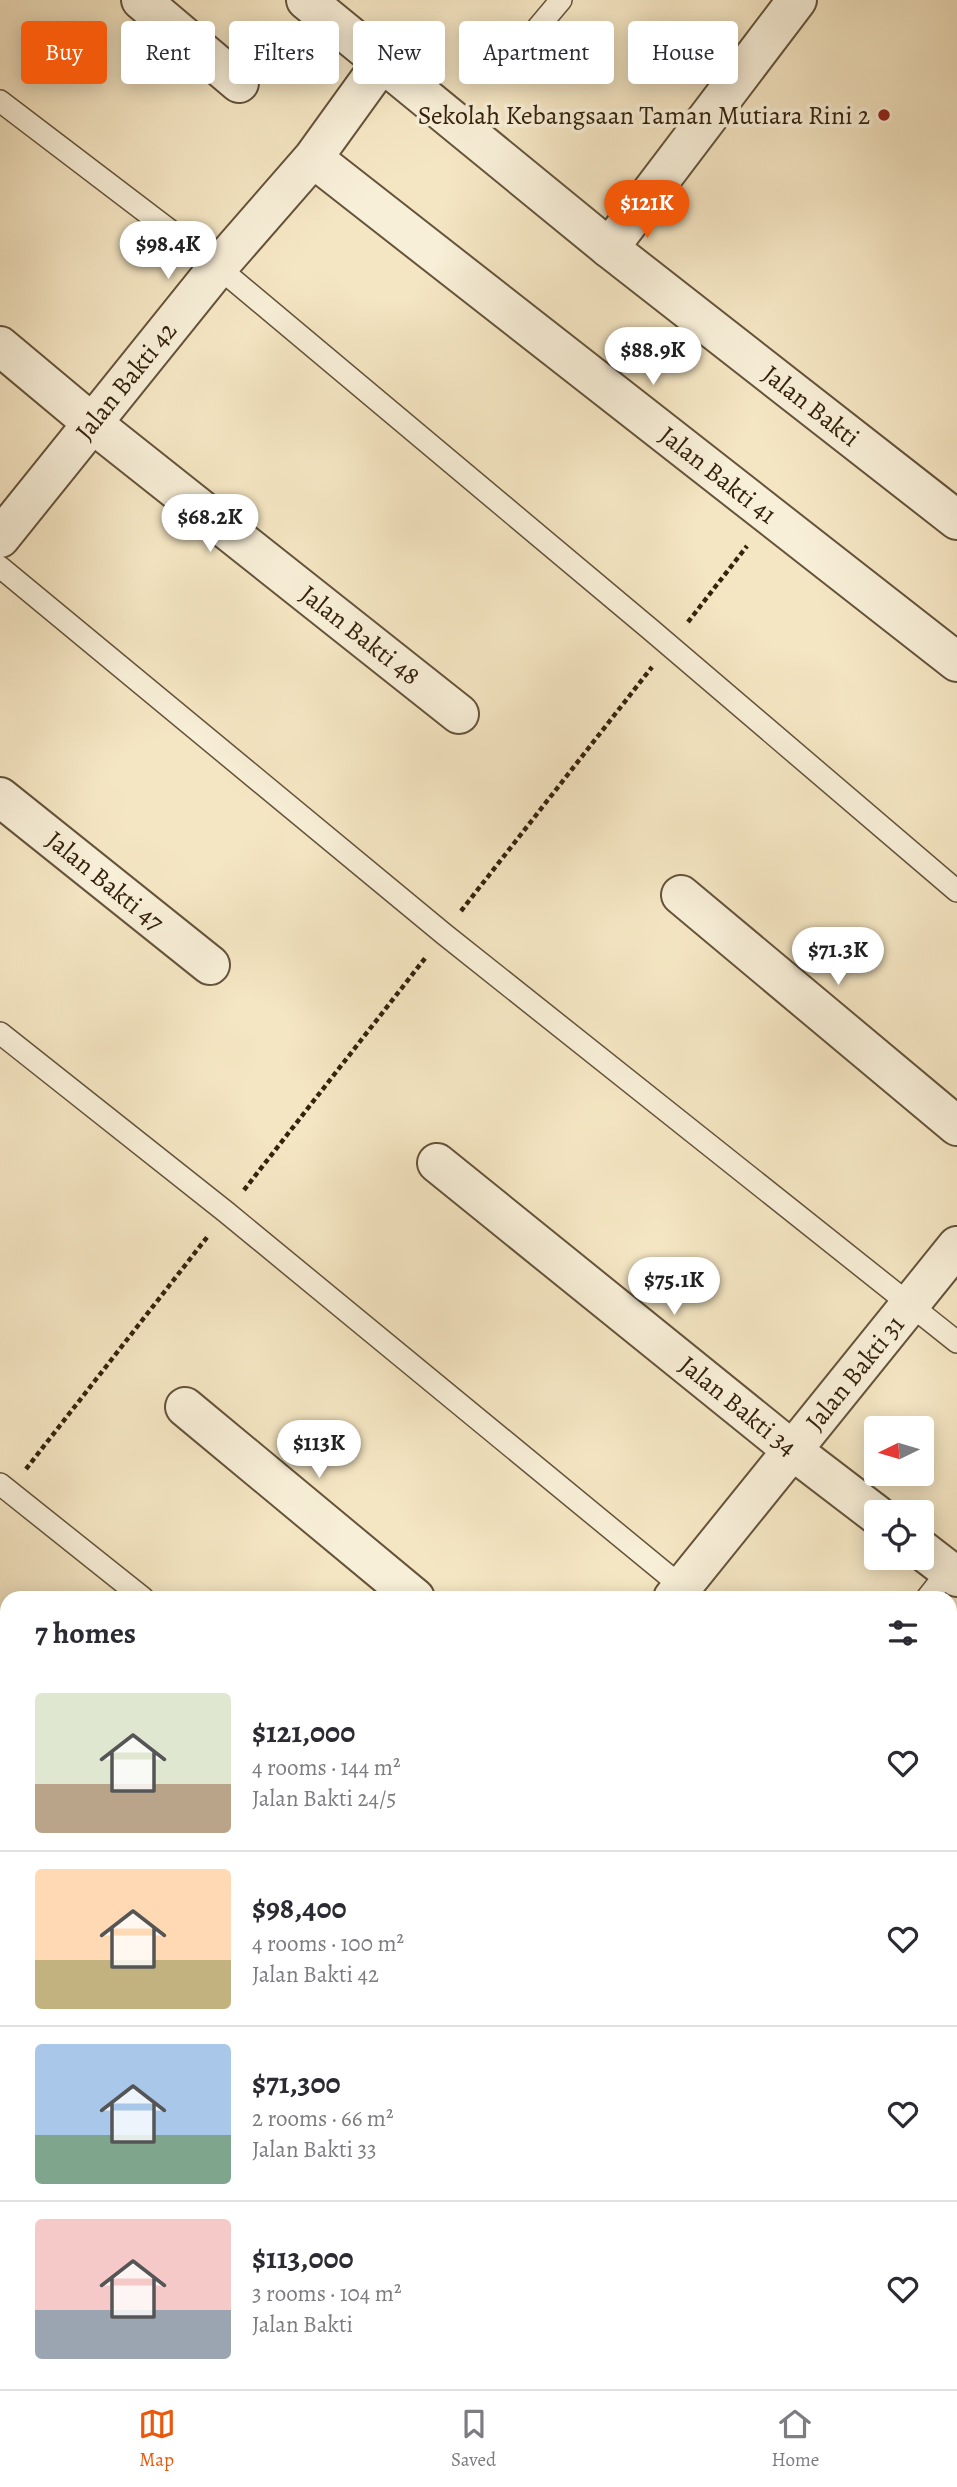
<!DOCTYPE html>
<html lang="en">
<head>
<meta charset="utf-8">
<style>
  :root { --surface:#fff; --page:#f7f7f7; --text:#2b2b33; --muted:#7c7c81; --line:#e1e1e2; --accent:#ea580c }
  body { margin:0; font-family:Alegreya,serif; background:var(--page); color:var(--text); height:100vh; display:flex; flex-direction:column; font-size:26px; white-space:nowrap }
  * { box-sizing:border-box; margin:0 }
  p { font-size:23px; color:var(--muted) }
  .icon { flex:none; width:38px; height:38px; fill:none; stroke:currentColor; stroke-width:2; stroke-linecap:round; stroke-linejoin:round }
  .map { position:relative; flex:1; overflow:hidden }
  .side { position:absolute; left:0px; top:1591px; width:957px; height:800px; display:flex; flex-direction:column; background:var(--surface); border-radius:21px 21px 0 0; box-shadow:0 4px 18px #0003 }
  .side>* { flex:none }
  .guide { position:absolute; left:21px; top:21px; width:915px; height:63px; display:flex; gap:14px }
  .needle { width:46px; rotate:265deg }
  .tools { position:absolute; left:864px; top:1416px; display:grid; gap:14px }
  .tools a { display:grid; place-items:center; width:70px; height:70px; border-radius:7px; background:var(--surface); box-shadow:0 4px 18px #0003; font-size:35px }
  .price { position:absolute; translate:-50% -60px; padding:0 16px; border-radius:24px; background:#fff; color:#222; font-size:23px; line-height:46px; filter:drop-shadow(0 2px 4px #0008) }
  .price::after { content:''; position:absolute; left:50%; top:42px; width:21px; height:16px; margin-left:-10px; background:inherit; clip-path:polygon(0 0,100% 0,50% 100%) }
  .price.selected { background:var(--accent); color:#fff }
  ul { padding:0; list-style:none }
  li { display:flex; align-items:center; gap:21px; height:175px; padding:0 35px }
  li+li { border-top:2px solid var(--line) }
  li span { display:grid; place-items:center; flex:none; width:196px; height:140px; border-radius:7px; color:#555 }
  li>.icon { margin-inline-start:auto }
  span .icon { width:84px; height:84px; fill:#fffc; stroke-width:1 }
  li b { font-size:30px }
  h2 { display:flex; justify-content:space-between; align-items:center; height:84px; padding:0 35px; font-size:30px }
  .pill { padding:0 24px; border-radius:7px; background:var(--surface); box-shadow:0 4px 18px #0003; font-size:24px; line-height:63px }
  .pill.selected { background:var(--accent); color:#fff }
  .tab-bar { display:flex; justify-content:space-around; align-items:center; height:98px; border-top:2px solid var(--line); background:var(--surface); font-size:19px; color:var(--muted) }
  .tab-bar a { display:grid; justify-items:center; gap:4px }
  .tab-bar .selected { color:var(--accent) }
  .map>svg:first-child { display:block }
  .green { fill:#bac695; stroke:#787450; stroke-width:2 }
  .lines { fill:none; stroke-linecap:round; stroke-linejoin:round }
  .service-casing { stroke:#65533a; stroke-width:24 }
  .minor-casing { stroke:#65533a; stroke-width:42 }
  .tertiary-casing { stroke:#65533a; stroke-width:42 }
  .path { stroke:#35220c; stroke-width:4.5; stroke-dasharray:5 3.5; stroke-linecap:butt }
  .service { stroke:#f8efd8; stroke-width:21 }
  .minor { stroke:#f8efd8; stroke-width:38 }
  .tertiary { stroke:#f8efd8; stroke-width:38 }
  .poi-dot { fill:#8f2418; stroke:#f8efd8; stroke-width:2.5 }
  .labels { text-anchor:middle; dominant-baseline:central; stroke-width:7; stroke-linejoin:round; paint-order:stroke }
  .poi-label { font-size:26px; fill:#35220c; stroke:#f8efd8; text-anchor:end }
  .street-label { font-size:26px; fill:#35220c; stroke:#f8efd8 }
</style>
</head>
<body>
<div class="map">
<svg width="957" height="2389" viewBox="0 0 957 2389">
  <rect width="100%" height="100%" fill="#f5e6c3"/>
  <filter id="stains"><feTurbulence type="fractalNoise" baseFrequency=".00286" numOctaves="4"/><feColorMatrix values="0 0 0 0 .2 0 0 0 0 .09 0 0 0 0 .02 0 0 0 .5 -.17"/></filter>
  <radialGradient id="worn" r=".72"><stop offset=".6" stop-color="#630" stop-opacity="0"/><stop offset="1" stop-color="#630" stop-opacity=".3"/></radialGradient>
  <path class="green" d="M0,1815L7,1821V1965L0,1974Z"/>
  <g class="lines">
    <defs>
      <path id="service" d="M524,44L561,0
        M0,101L218,267L650,629L957,891
        M0,567L444,934L957,1342
        M0,1033L226,1212L682,1587
        M0,1484L143,1598
        M927,1598L949,1570
        M950,2128L957,2120
        M308,2384L315,2389"/>
      <path id="minor" d="M141,0L239,83
        M313,158L957,662
        M609,248L797,0
        M0,346L92,423L459,714
        M0,538L218,267L313,158L383,61
        M0,797L210,965
        M681,895L957,1126
        M437,1163L792,1450L877,1515
        M185,1407L415,1598
        M922,1550L957,1577
        M673,1598L957,1246
        M0,1714L7,1720
        M950,1839L957,1831
        M950,1921L957,1927
        M0,2046L7,2051
        M0,2300L7,2292
        M596,2384L602,2389
        M823,2384L829,2389
        M34,2389L39,2384"/>
      <path id="tertiary" d="M306,0L609,248L957,520"/>
    </defs>
    <use href="#service" class="service-casing"/>
    <use href="#minor" class="minor-casing"/>
    <use href="#tertiary" class="tertiary-casing"/>
    <path class="path" d="M688,622L747,546
      M461,911L652,667
      M244,1190L426,957
      M26,1469L208,1236"/>
    <use href="#service" class="service"/>
    <use href="#minor" class="minor"/>
    <use href="#tertiary" class="tertiary"/>
  </g>
  <circle class="poi-dot" cx="884" cy="115" r="7"/>
  <g class="labels">
    <g class="poi-label">
      <text x="870" y="115">Sekolah Kebangsaan Taman Mutiara Rini 2</text>
    </g>
    <g class="street-label">
      <text transform="translate(126 381) rotate(-51)">Jalan Bakti 42</text>
      <text transform="translate(811 406) rotate(38)">Jalan Bakti</text>
      <text transform="translate(718 475) rotate(38)">Jalan Bakti 41</text>
      <text transform="translate(360 635) rotate(38)">Jalan Bakti 48</text>
      <text transform="translate(105 881) rotate(39)">Jalan Bakti 47</text>
      <text transform="translate(855 1373) rotate(-51)">Jalan Bakti 31</text>
      <text transform="translate(738 1406) rotate(39)">Jalan Bakti 34</text>
    </g>
  </g>
  <rect width="100%" height="100%" filter="url(#stains)"/>
  <rect width="100%" height="100%" fill="url(#worn)"/>
</svg>
<div class="tools">
<a><svg class="needle" viewBox="-14 -14 28 28"><path d="M0-13l5 13h-10z" fill="#e53935"/><path d="M0 13l5-13h-10z" fill="#7c7c81"/></svg></a>
<a><svg class="icon" aria-label="locate" viewBox="0 0 24 24"><circle cx="12" cy="12" r="6"/><path d="M12 2v4M12 18v4M2 12h4M18 12h4"/></svg></a>
</div>
<b class="price selected" style="left:647px;top:240px">$121K</b>
<b class="price" style="left:168px;top:281px">$98.4K</b>
<b class="price" style="left:653px;top:387px">$88.9K</b>
<b class="price" style="left:210px;top:554px">$68.2K</b>
<b class="price" style="left:838px;top:987px">$71.3K</b>
<b class="price" style="left:674px;top:1317px">$75.1K</b>
<b class="price" style="left:319px;top:1480px">$113K</b>
<div class="guide">
<a class="pill selected">Buy</a>
<a class="pill">Rent</a>
<a class="pill">Filters</a>
<a class="pill">New</a>
<a class="pill">Apartment</a>
<a class="pill">House</a>
</div>
<section class="side">
<h2>7 homes<svg class="icon" aria-label="filters" viewBox="0 0 24 24"><path d="M4 7h16M4 17h16"/><circle cx="9" cy="7" r="2"/><circle cx="15" cy="17" r="2"/></svg></h2>
<ul>
<li><span style="background:linear-gradient(#dfe7d0 65%,#b9a48a 0)"><svg class="icon" aria-label="home" viewBox="0 0 24 24"><path d="M3 11l9-7 9 7M6 9v11h12V9"/></svg></span><div><b>$121,000</b><p>4 rooms · 144 m²</p><p>Jalan Bakti 24/5</p></div><svg class="icon" aria-label="heart" viewBox="0 0 24 24"><path d="M12 20l-8-8c-3-5 5-10 8-4 3-6 11-1 8 4z"/></svg></li>
<li><span style="background:linear-gradient(#ffd9b3 65%,#c2b280 0)"><svg class="icon" aria-label="home" viewBox="0 0 24 24"><path d="M3 11l9-7 9 7M6 9v11h12V9"/></svg></span><div><b>$98,400</b><p>4 rooms · 100 m²</p><p>Jalan Bakti 42</p></div><svg class="icon" aria-label="heart" viewBox="0 0 24 24"><path d="M12 20l-8-8c-3-5 5-10 8-4 3-6 11-1 8 4z"/></svg></li>
<li><span style="background:linear-gradient(#a9c7e8 65%,#7fa58c 0)"><svg class="icon" aria-label="home" viewBox="0 0 24 24"><path d="M3 11l9-7 9 7M6 9v11h12V9"/></svg></span><div><b>$71,300</b><p>2 rooms · 66 m²</p><p>Jalan Bakti 33</p></div><svg class="icon" aria-label="heart" viewBox="0 0 24 24"><path d="M12 20l-8-8c-3-5 5-10 8-4 3-6 11-1 8 4z"/></svg></li>
<li><span style="background:linear-gradient(#f6c9c9 65%,#9aa5b1 0)"><svg class="icon" aria-label="home" viewBox="0 0 24 24"><path d="M3 11l9-7 9 7M6 9v11h12V9"/></svg></span><div><b>$113,000</b><p>3 rooms · 104 m²</p><p>Jalan Bakti</p></div><svg class="icon" aria-label="heart" viewBox="0 0 24 24"><path d="M12 20l-8-8c-3-5 5-10 8-4 3-6 11-1 8 4z"/></svg></li>
</ul>
</section>
</div>
<nav class="tab-bar">
<a class="selected"><svg class="icon" aria-label="map" viewBox="0 0 24 24"><path d="M3 6l6-2 6 2 6-2v14l-6 2-6-2-6 2zM9 4v14M15 6v14"/></svg>Map</a>
<a><svg class="icon" aria-label="saved" viewBox="0 0 24 24"><path d="M7 4h10v16l-5-4-5 4z"/></svg>Saved</a>
<a><svg class="icon" aria-label="home" viewBox="0 0 24 24"><path d="M3 11l9-7 9 7M6 9v11h12V9"/></svg>Home</a>
</nav>
</body>
</html>
